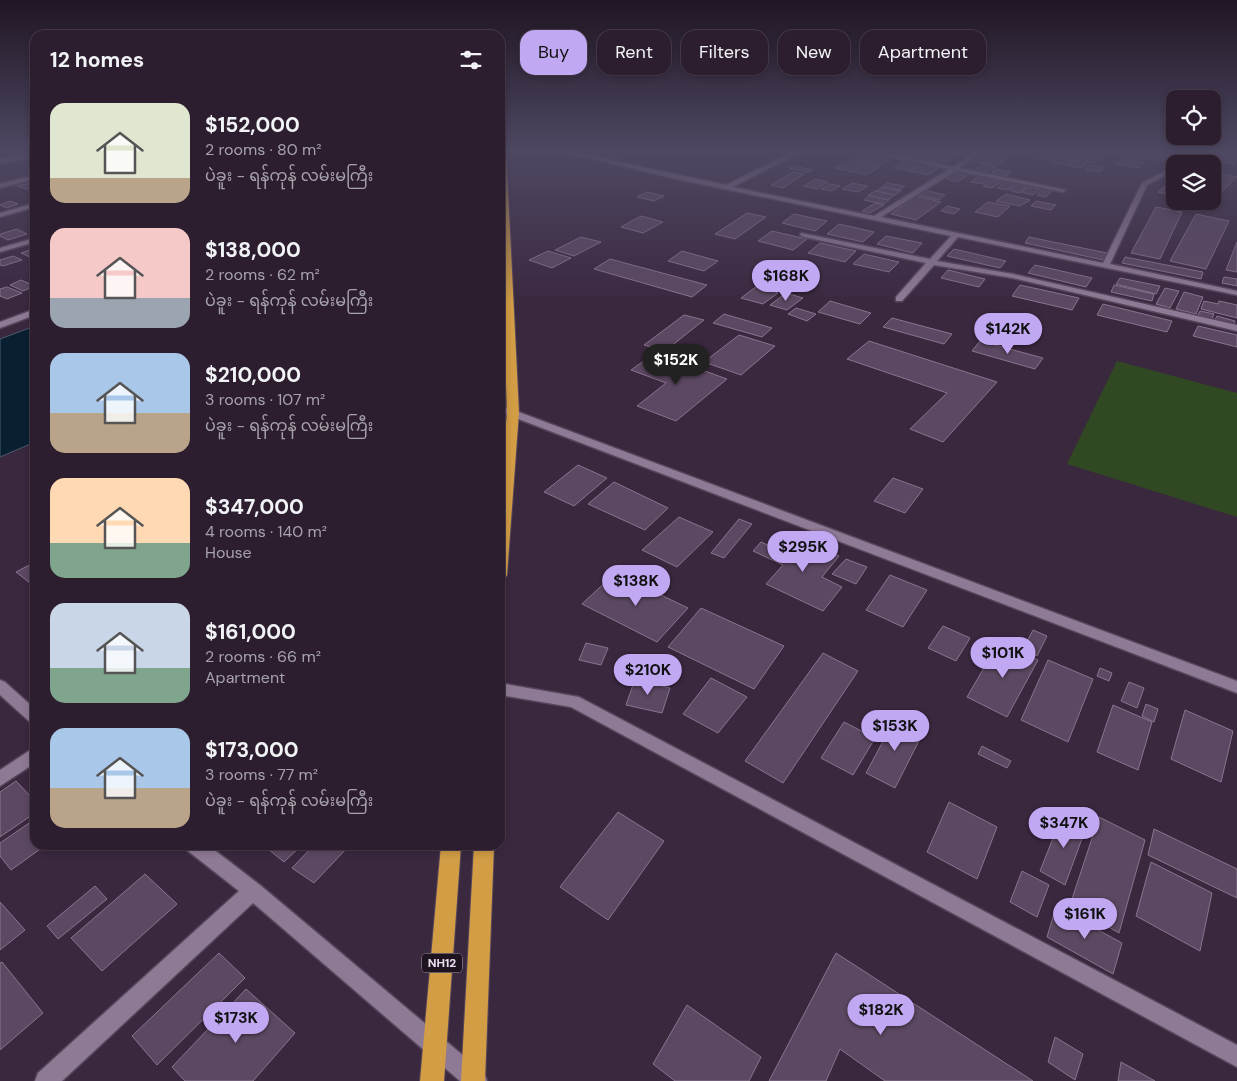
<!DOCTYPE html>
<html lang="en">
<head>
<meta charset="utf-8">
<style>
  :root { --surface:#2c1e2f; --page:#342737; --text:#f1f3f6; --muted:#a6a2aa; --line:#483c4b; --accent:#c0a8f3 }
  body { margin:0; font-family:"DM Sans","Noto Sans Myanmar",sans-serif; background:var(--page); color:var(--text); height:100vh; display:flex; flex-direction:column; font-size:19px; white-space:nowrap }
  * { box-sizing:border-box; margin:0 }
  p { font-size:16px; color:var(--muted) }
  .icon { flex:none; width:28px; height:28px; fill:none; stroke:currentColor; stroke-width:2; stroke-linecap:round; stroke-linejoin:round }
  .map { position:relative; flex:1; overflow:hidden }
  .panel { position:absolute; left:30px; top:30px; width:475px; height:820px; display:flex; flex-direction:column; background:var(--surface); border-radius:15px; box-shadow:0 2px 8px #0003,0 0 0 1px var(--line) }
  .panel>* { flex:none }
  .guide { position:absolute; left:520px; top:30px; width:475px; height:45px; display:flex; gap:10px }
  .controls { position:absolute; left:1166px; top:90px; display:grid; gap:10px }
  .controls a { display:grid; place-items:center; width:55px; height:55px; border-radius:10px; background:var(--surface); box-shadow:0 2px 8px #0003,0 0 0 1px var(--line); font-size:25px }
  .price { position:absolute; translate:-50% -42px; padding:0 11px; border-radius:18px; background:var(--accent); color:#111; font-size:16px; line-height:32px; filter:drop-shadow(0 1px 2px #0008) }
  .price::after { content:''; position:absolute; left:50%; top:30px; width:15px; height:11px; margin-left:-8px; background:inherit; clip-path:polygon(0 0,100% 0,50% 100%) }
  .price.selected { background:#222; color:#fff }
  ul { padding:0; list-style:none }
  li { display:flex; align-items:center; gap:15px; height:125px; padding:0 20px }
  li span { display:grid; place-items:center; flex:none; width:140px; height:100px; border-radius:15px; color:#555 }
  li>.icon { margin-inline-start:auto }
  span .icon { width:60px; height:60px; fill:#fffc; stroke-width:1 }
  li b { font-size:21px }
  h2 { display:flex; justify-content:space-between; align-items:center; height:60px; padding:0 20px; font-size:21px }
  .chip { padding:0 18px; border-radius:15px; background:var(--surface); box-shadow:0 2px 8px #0003,0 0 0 1px var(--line); font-size:18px; line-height:45px }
  .chip.selected { background:var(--accent); color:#111 }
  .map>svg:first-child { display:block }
  .green { fill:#314922 }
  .water { fill:#082031; stroke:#4c5a6a }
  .building { fill:#5c4862; stroke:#8a748f }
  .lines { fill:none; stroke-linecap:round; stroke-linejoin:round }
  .minor-casing { stroke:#56465b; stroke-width:3 }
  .trunk-casing { stroke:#56465b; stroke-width:2 }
  .minor { fill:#8f7a95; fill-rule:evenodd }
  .trunk { fill:#d29d45; fill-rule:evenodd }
  .labels { text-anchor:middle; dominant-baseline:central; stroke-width:4; stroke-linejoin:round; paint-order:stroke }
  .shield { fill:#1d141f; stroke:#aea3b1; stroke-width:1 }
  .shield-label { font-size:12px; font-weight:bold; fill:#ece0f0 }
</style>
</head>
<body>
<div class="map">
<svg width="1237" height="1081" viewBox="0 0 1237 1081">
  <rect width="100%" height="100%" fill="#3a283f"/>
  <path class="green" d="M1117,361L1237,393V517L1067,464Z"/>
  <path class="water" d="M35,326V442L0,457V339Z"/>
  <path class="building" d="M906,151H914L918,152L910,157L899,155Z
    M949,151H963L955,157L944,155Z
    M1135,151H1145L1168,155L1163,161L1131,156Z
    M923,153L934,155L923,162L912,159Z
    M1045,153L1058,156L1053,161L1039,158Z
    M1075,153L1086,155L1080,161L1069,159Z
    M1217,153L1237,157V160L1233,164L1211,159Z
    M978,154L993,157L985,164L969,161Z
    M870,155L877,156L867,162L859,161Z
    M882,155L892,158L878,165L868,163Z
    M1091,155L1100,157L1093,163L1084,161Z
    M940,157L950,159L943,164L933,162Z
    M1059,157L1070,159L1063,164L1052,162Z
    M993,158L1004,160L997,166L986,164Z
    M1123,159L1145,163L1139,168L1116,164Z
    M850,160L880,167L866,175L835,168Z
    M1073,160L1087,163L1081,168L1066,165Z
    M904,161L919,164L909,171L894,168Z
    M919,164L938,168L928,175L909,171Z
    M983,164L995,167L987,172L975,170Z
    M1089,165L1104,167L1100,172L1085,170Z
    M793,166L813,170L809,172L789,168Z
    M995,169L1011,172L1006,176L991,173Z
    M793,172L804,174L783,188L771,185Z
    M1212,172L1237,177L1211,203L1201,201H1212Z
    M955,173L967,176L958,182L947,179Z
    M979,175L991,178L983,184L971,182Z
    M1175,177V196L1158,192Z
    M815,179L828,182L817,189L804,186Z
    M994,179L1003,181L992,188L983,186Z
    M1006,182L1015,184L1007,190L997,188Z
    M30,183L35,185V187L26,189L17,186Z
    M852,183L868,186L858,192L842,189Z
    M887,183L905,186L900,190L882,187Z
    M830,184L840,186L831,191L821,189Z
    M1018,184L1027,186L1019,193L1009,190Z
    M882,187L901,191L895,195L876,191Z
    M1028,187L1040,189L1033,195L1021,192Z
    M1043,188L1052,190L1046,197L1037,195Z
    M924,190L945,195L939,200L918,195Z
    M875,191L895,195L888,200L868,195Z
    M647,192L664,196L654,201L637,197Z
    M1006,194L1030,200L1020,206L996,201Z
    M869,196L889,200L884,204L864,200Z
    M916,196L941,202L916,220L891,214Z
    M10,201L18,204L7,208L0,205Z
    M1036,201L1056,205L1051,210L1031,206Z
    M988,202L1010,206L998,217L975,212Z
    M875,203L884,205L870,213L862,211Z
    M947,206L960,209L954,214L941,211Z
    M1156,207L1182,212L1160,259L1131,253Z
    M747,213L766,217L735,239L715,234Z
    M794,214L827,221L815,231L782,223Z
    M1196,214L1229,221L1206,269L1170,261Z
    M641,216L663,222L643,233L621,227Z
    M839,224L874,232L863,242L827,234Z
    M17,229L27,234L8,240L0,236V234Z
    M772,231L807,239L793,250L758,241Z
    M886,236L922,243L913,253L877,244Z
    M581,237L601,242L574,256L555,250Z
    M1029,237L1107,253L1103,260L1025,243Z
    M1237,242V272L1226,270Z
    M820,243L856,251L845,262L808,253Z
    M35,248L34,259L21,253Z
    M954,249L1006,261L1000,268L947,256Z
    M548,251L571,258L552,268L529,260Z
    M682,251L718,261L704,271L668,261Z
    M864,254L899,262L889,272L853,264Z
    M13,256L22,260L3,266L0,265V260Z
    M1125,257L1203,272L1201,279L1122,263Z
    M610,259L707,285L692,297L594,269Z
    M1035,265L1092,278L1086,287L1028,273Z
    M948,270L985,279L979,287L941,278Z
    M1224,277L1237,279V286L1222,283Z
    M1120,278L1160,286L1156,294L1116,284Z
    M21,280L35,286L23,291L10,285Z
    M1020,285L1079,298L1072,310L1012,296Z
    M1114,285L1154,294L1152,301L1111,292Z
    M757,286L778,293L763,304L741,298Z
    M7,287L22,293L7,299L0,296V289Z
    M1165,288L1179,291L1170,308L1156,304Z
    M1184,292L1203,297L1196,314L1176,309Z
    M786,293L803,298L787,310L770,305Z
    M830,301L871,313L860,324L818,312Z
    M1204,301L1218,304L1219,301L1237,305V318L1201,309Z
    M1103,304L1172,321L1167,332L1097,315Z
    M796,308L816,314L807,321L788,314Z
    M1200,311L1214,314L1212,319L1198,315Z
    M724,314L772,328L762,337L713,323Z
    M684,315L704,320L665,351L644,345Z
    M1217,316L1235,321L1233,325L1214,321Z
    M892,318L952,334L944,344L883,327Z
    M1198,326L1237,335V347L1193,336Z
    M739,335L775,346L741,375L704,362Z
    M869,341L997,382L943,442L910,429L947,393L847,359Z
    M980,341L1043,358L1035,369L972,351Z
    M655,353L727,379L676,421L637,406L666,383L631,370Z
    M578,465L607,478L574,506L544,492Z
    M893,478L923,489L905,513L874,501Z
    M614,482L668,508L645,530L588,504Z
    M679,517L713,532L677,567L642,550Z
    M739,519L752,524L724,558L711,553Z
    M798,538L839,556L822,577L842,587L823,611L766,584L783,565L753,551L761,542L785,553Z
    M846,559L867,567L856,584L832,574Z
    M35,562V587L16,572Z
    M615,573L688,608L657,642L582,604Z
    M890,575L927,590L903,627L866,610Z
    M701,608L784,646L754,689L668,647Z
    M943,626L970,638L956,661L928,648Z
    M1033,630L1047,636L1037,656L1023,649Z
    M999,642L1038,660L1007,717L967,697Z
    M586,643L608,648L601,665L579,660Z
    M823,653L858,671L783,783L745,761Z
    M1048,660L1093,679L1068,742L1021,720Z
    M1100,668L1112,673L1109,681L1097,676Z
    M711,678L747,697L718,733L683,714Z
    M635,679L670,688L662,713L626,705Z
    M1129,682L1144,688L1137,708L1121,701Z
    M1146,704L1158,709L1154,722L1142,716Z
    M1113,705L1152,722L1138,770L1097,752Z
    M1185,710L1233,731L1221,782L1171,759Z
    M896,717L924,731L895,788L866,773Z
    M844,722L875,738L853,775L821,758Z
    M982,746L1011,761L1007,768L978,754Z
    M16,781L35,801V813L0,837V792Z
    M949,802L997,827L977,879L927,852Z
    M618,812L664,841L608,920L560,887Z
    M1063,813L1087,825L1065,885L1040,871Z
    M1099,817L1145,840L1119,933L1070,905Z
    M35,819V845H46L11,870L0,856V843Z
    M1154,829L1237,869V898L1148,855Z
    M263,845H302L284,862Z
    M314,845L348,847L314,883L292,868Z
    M1151,862L1212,893L1200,951L1136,916Z
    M1022,871L1049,885L1037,917L1010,902Z
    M145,874L177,904L102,971L71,938Z
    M95,886L107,899L58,939L47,926Z
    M0,902L25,930L0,950Z
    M1056,907L1122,943L1113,974L1047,937Z
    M219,953L245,978L157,1065L132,1036Z
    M836,953L1033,1081H885L840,1049L826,1081H769Z
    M2,962L43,1013L0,1050V963Z
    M246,989L295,1033L253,1081H185L172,1067Z
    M687,1005L761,1057L749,1081H675L653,1064Z
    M1055,1037L1083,1054L1075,1080L1048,1062Z
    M1121,1062L1155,1081H1118Z"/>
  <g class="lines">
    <defs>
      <path id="minor" d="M35,151V155L0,164V160Z
        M558,151H570L726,185L794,151H802L733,187L874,216L949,169L862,151H876L954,167L975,151H982L960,168L1066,190L1063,192L956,171L881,217L1103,263L1142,183L1175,166V170L1147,185L1110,264L1237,291V295L958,237L937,261L1013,274L1237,325V331L1013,278L934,265L902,301H896V297L926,263L804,237L800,235L801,233L930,259L951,236L676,179Z
        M1072,151H1084L1091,154L1088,156Z
        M1205,151H1213L1190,164H1182Z
        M1229,151H1237V154L1230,152Z
        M35,175V179L0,188V184Z
        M35,203V207L0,217V213Z
        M35,238V242L0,252V248Z
        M35,309V315L0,328V322Z
        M500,405L1237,681V693L500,412Z
        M0,680L5,682L35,709V724L30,722L0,695Z
        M500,683L579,697L1237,1045V1067L571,707L500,695Z
        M35,747V763L0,786V770Z
        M185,845H208L260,885L484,1073L487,1081H460L253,903L62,1081H35L38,1073L239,891L188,851Z"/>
      <path id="trunk" d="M500,151H506L519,412L507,575L505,578L500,580V494L507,412L501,242Z
        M441,845H461L444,1081H420Z
        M474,845H494L485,1081H461Z"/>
    </defs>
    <use href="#minor" class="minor-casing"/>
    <use href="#trunk" class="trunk-casing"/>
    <use href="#minor" class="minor"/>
    <use href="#trunk" class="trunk"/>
  </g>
  <linearGradient id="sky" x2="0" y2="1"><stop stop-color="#201623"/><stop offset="0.5" stop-color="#4f4863"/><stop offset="1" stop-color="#4f4863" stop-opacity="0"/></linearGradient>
  <rect width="1237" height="303" fill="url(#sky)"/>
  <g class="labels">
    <rect class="shield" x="422" y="953.5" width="40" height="19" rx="4"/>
    <g class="shield-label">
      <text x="442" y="963">NH12</text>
    </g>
  </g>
</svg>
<div class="controls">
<a><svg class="icon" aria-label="locate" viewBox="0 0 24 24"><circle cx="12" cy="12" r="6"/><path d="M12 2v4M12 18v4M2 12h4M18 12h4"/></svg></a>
<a><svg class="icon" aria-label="layers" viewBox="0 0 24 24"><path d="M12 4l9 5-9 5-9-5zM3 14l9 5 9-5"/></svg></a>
</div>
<b class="price" style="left:786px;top:302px">$168K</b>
<b class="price" style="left:1008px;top:355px">$142K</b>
<b class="price selected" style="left:676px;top:386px">$152K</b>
<b class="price" style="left:803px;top:573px">$295K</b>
<b class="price" style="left:636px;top:607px">$138K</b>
<b class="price" style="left:1003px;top:679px">$101K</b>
<b class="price" style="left:648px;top:696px">$210K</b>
<b class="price" style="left:895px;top:752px">$153K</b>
<b class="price" style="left:1064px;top:849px">$347K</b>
<b class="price" style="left:1085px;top:940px">$161K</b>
<b class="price" style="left:881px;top:1036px">$182K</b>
<b class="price" style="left:236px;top:1044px">$173K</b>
<div class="guide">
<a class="chip selected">Buy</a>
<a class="chip">Rent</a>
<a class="chip">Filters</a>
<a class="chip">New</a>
<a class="chip">Apartment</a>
</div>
<section class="panel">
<h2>12 homes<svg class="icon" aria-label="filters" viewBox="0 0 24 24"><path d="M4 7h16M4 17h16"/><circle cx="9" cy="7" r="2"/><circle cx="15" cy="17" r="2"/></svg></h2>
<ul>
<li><span style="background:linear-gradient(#dfe7d0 75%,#b9a48a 0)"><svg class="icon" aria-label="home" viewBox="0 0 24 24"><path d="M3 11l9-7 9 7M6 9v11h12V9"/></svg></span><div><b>$152,000</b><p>2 rooms · 80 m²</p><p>ပဲခူး - ရန်ကုန် လမ်းမကြီး</p></div></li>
<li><span style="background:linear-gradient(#f6c9c9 70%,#9aa5b1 0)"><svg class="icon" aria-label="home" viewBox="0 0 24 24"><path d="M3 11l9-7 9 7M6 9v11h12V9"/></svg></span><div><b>$138,000</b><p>2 rooms · 62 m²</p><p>ပဲခူး - ရန်ကုန် လမ်းမကြီး</p></div></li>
<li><span style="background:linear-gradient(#a9c7e8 60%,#b9a48a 0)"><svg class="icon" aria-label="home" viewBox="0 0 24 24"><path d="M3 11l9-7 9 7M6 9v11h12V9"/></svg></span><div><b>$210,000</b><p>3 rooms · 107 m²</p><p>ပဲခူး - ရန်ကုန် လမ်းမကြီး</p></div></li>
<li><span style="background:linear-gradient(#ffd9b3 65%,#7fa58c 0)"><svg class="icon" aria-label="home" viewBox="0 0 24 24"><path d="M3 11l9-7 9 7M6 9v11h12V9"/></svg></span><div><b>$347,000</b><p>4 rooms · 140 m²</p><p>House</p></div></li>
<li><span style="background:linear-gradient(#c9d6e8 65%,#7fa58c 0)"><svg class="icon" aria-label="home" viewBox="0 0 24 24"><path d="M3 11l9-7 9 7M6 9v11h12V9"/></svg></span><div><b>$161,000</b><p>2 rooms · 66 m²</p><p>Apartment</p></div></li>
<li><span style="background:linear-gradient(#a9c7e8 60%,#b9a48a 0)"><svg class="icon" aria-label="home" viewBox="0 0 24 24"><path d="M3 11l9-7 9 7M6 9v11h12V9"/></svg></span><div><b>$173,000</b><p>3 rooms · 77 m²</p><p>ပဲခူး - ရန်ကုန် လမ်းမကြီး</p></div></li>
</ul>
</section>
</div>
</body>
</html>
